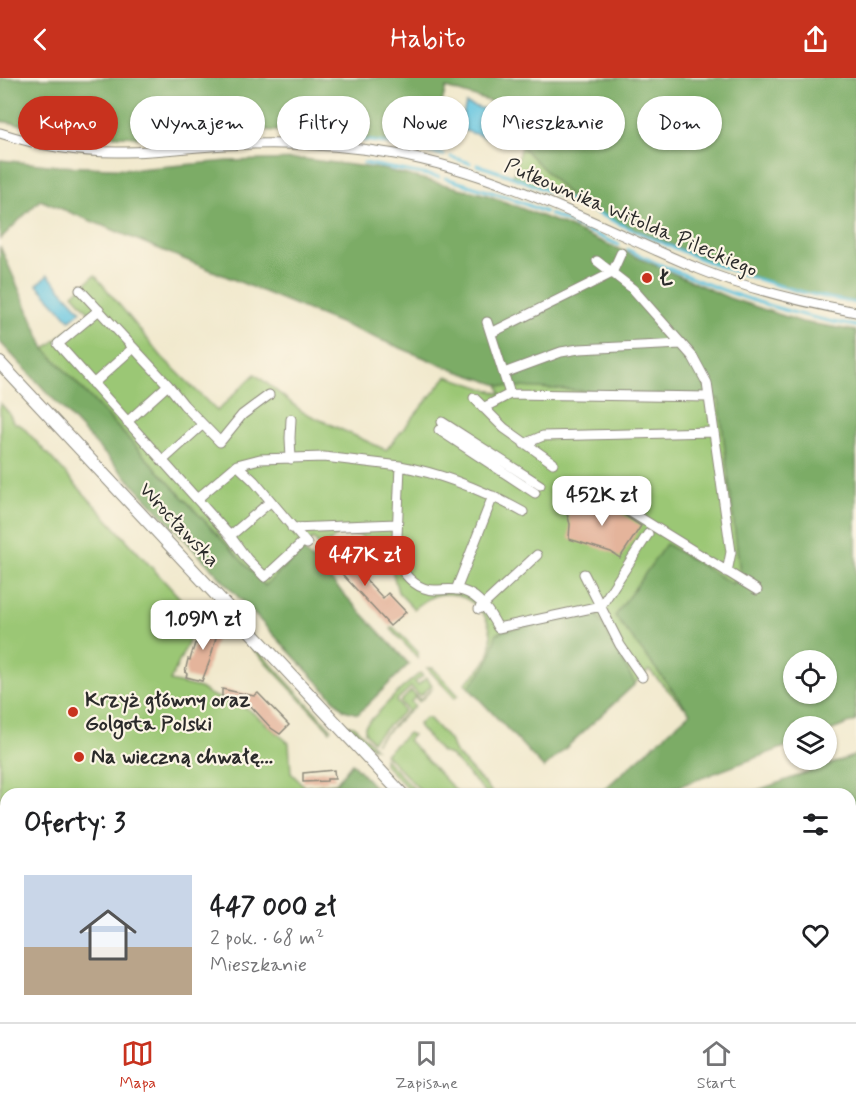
<!DOCTYPE html>
<html lang="pl">
<head>
<meta charset="utf-8">
<style>
  :root { --surface:#fff; --page:#f6f6f6; --text:#202124; --muted:#757577; --line:#e0e0e0; --accent:#c8321e }
  body { margin:0; font-family:Mynerve,sans-serif; background:var(--page); color:var(--text); height:100vh; display:flex; flex-direction:column; font-size:22px; white-space:nowrap }
  * { box-sizing:border-box; margin:0 }
  p { font-size:20px; color:var(--muted) }
  .icon { flex:none; width:33px; height:33px; fill:none; stroke:currentColor; stroke-width:2; stroke-linecap:round; stroke-linejoin:round }
  .map { position:relative; flex:1; overflow:hidden }
  .side { position:absolute; left:0px; top:710px; width:856px; height:236px; display:flex; flex-direction:column; background:var(--surface); border-radius:18px 18px 0 0; box-shadow:0 2px 4px #0004 }
  .side>* { flex:none }
  .top-card { position:absolute; left:18px; top:18px; width:820px; height:54px; display:flex; gap:12px }
  .tools { position:absolute; left:783px; top:572px; display:grid; gap:12px }
  .tools a { display:grid; place-items:center; width:54px; height:54px; border-radius:50%; background:var(--surface); box-shadow:0 2px 4px #0004; font-size:30px }
  .price { position:absolute; translate:-50% -51px; padding:0 14px; border-radius:12px; background:#fff; color:#222; font-size:20px; line-height:39px; filter:drop-shadow(0 2px 3px #0008) }
  .price::after { content:''; position:absolute; left:50%; top:36px; width:18px; height:14px; margin-left:-9px; background:inherit; clip-path:polygon(0 0,100% 0,50% 100%) }
  .price.current { background:var(--accent); color:#fff }
  ul { padding:0; list-style:none }
  li { display:flex; align-items:center; gap:18px; height:150px; padding:0 24px }
  li span { display:grid; place-items:center; flex:none; width:168px; height:120px; border-radius:0px; color:#555 }
  li>.icon { margin-inline-start:auto }
  span .icon { width:72px; height:72px; fill:#fffc; stroke-width:1 }
  li b { font-size:26px }
  h2 { display:flex; justify-content:space-between; align-items:center; height:72px; padding:0 24px; font-size:26px }
  .chip { padding:0 21px; border-radius:27px; background:var(--surface); box-shadow:0 2px 4px #0004; font-size:21px; line-height:54px }
  .chip.current { background:var(--accent); color:#fff }
  header { display:flex; justify-content:space-between; align-items:center; height:78px; padding:0 24px; background:var(--accent); color:#fff; font-size:27px; font-weight:600 }
  .dock { display:flex; justify-content:space-around; align-items:center; height:84px; border-top:2px solid var(--line); background:var(--surface); font-size:16px; color:var(--muted) }
  .dock a { display:grid; justify-items:center; gap:3px }
  .dock .current { color:var(--accent) }
  .map>svg:first-child { display:block }
  .green { fill:#9bc775; stroke:#637950; stroke-width:1.5 }
  .forest { fill:#7cac66; stroke:#546c48; stroke-width:1.5; fill-rule:evenodd }
  .water { fill:#62c4e0; stroke:#467886; stroke-width:1.5 }
  .lines { fill:none; stroke-linecap:round; stroke-linejoin:round }
  .stream { stroke:#62c4e0; stroke-width:3 }
  .building { fill:#e4b49b }
  .minor-casing { stroke:#8e8a7c; stroke-width:11 }
  .major-casing { stroke:#8e8a7c; stroke-width:14 }
  .minor { stroke:#fff; stroke-width:9 }
  .major { stroke:#fff; stroke-width:12 }
  .poi-dot { fill:#c8321e; stroke:#fcf5e5; stroke-width:2 }
  .labels { text-anchor:middle; dominant-baseline:central; stroke-width:4.5; stroke-linejoin:round; paint-order:stroke }
  .street-label { font-size:21px; fill:#2b2b2b; stroke:#fcf5e5 }
  .poi-label { font-size:21px; font-weight:bold; fill:#2b2b2b; stroke:#fcf5e5; text-anchor:start }
</style>
</head>
<body>
<header><svg class="icon" aria-label="back" viewBox="0 0 24 24"><path d="M15 5l-7 7 7 7"/></svg>Habito<svg class="icon" aria-label="share" viewBox="0 0 24 24"><path d="M12 15V3M7 8l5-5 5 5M5 13v7h14v-7"/></svg></header>
<div class="map">
<svg width="856" height="944" viewBox="0 0 856 944">
  <rect width="100%" height="100%" fill="#fcf5e5"/>
  <filter id="ink" filterUnits="userSpaceOnUse"><feTurbulence type="fractalNoise" baseFrequency=".0167" numOctaves="2"/><feDisplacementMap in="SourceGraphic" scale="12" xChannelSelector="R" yChannelSelector="G"/><feConvolveMatrix kernelMatrix="1 2 1 2 8 2 1 2 1" color-interpolation-filters="sRGB"/></filter>
  <filter id="wash" filterUnits="userSpaceOnUse"><feTurbulence type="fractalNoise" baseFrequency=".008" numOctaves="4" result="noise"/><feDisplacementMap in="SourceGraphic" scale="24" xChannelSelector="R" yChannelSelector="G"/><feGaussianBlur stdDeviation="1.35" result="paint"/><feColorMatrix in="noise" values="0 0 0 0 0 0 0 0 0 0 0 0 0 0 0 0 0 1.4 0 .05"/><feComposite in="paint" operator="in"/></filter>
  <g filter="url(#wash)">
    <rect width="100%" height="100%" fill="#f1e9cd"/>
    <path class="green" d="M521,68L575,123L513,98Z
      M489,140L833,389L684,629L649,592L544,690L465,605C473,598 482,591 487,581C503,546 471,507 434,518C426,521 420,526 414,531L398,514L392,492L360,457H337L323,471L313,461L265,508L45,271L90,235L73,216L95,197L162,279L217,333L255,296L303,334L386,372L447,298L501,316L481,248Z
      M0,325L9,335L13,344L22,348L199,541L170,603L200,610L211,617L248,631L289,665L291,695L311,715L6,716V939H433L427,944H0Z
      M393,549L418,574V580L391,551Z
      M237,554L242,555L331,651L330,653Z
      M427,590H433L458,617L455,620Z
      M420,595L423,598L415,604L418,607L426,600L432,607L420,618L411,609L396,623L404,633L372,663L365,654V648L400,612Z
      M433,610L419,624L415,619L411,624L415,628L375,665L408,633L400,624L411,613L420,622Z
      M425,640H429L451,664L454,673L493,715H486L450,677L441,674L419,649V646Z
      M347,647L354,648L375,670L367,668Z
      M408,655L413,657L408,662L458,715H423L385,676Z
      M384,680L418,715H412L384,686Z
      M851,888L856,898V944H640L636,939H850Z"/>
    <path class="forest" d="M0,0H856V224L798,214L719,188L602,137L575,123L521,68L531,36L446,10L429,71L347,59L252,51L161,60L82,56L0,43Z
      M304,81L382,91L487,117L564,147L729,220L802,244L856,253V643L827,654L826,648H794L793,666L661,715H600L690,635L615,538L666,466L732,506L740,495L719,321L502,308L454,292L40,122L0,161V82L58,88L137,91L228,83ZM794,582H826V615H794Z
      M0,168L45,271L265,508L303,472L409,586L358,636L344,632L0,264Z
      M593,536L598,538L635,606L544,690L468,609C486,591 492,581 496,556L502,553Z
      M856,677V778L851,773L850,716L750,715Z
      M352,685L380,715H311L304,709L336,705Z
      M482,939H591L595,944H477Z"/>
    <path class="water" d="M466,26L512,39L510,49L504,48L499,63L459,51Z
      M48,197L81,233L70,242L37,207Z"/>
    <g class="lines">
      <path class="stream" d="M325,58L378,64L444,77
        M451,79L470,85
        M364,85L439,99
        M477,87C535,104 587,131 642,156C711,187 781,213 856,225
        M445,100L510,120L545,134
        M550,136L619,167
        M628,172C701,206 776,235 856,248"/>
    </g>
    <g id="blocks">
      <path class="building" d="M597,419L641,448L620,480L611,474L569,461L570,446L567,436L570,431L581,430Z
        M331,464L383,520L388,515L406,534L390,548L321,473Z
        M204,541L220,545L210,582L202,603L186,599L187,596L185,594L188,581L190,582L195,565L197,566Z
        M222,611L254,618L258,615L289,647L280,656L271,650L249,626L222,620Z
        M334,692L335,701H327V703L303,704V695Z"/>
    </g>
  </g>
  <g filter="url(#ink)">
    <use href="#blocks" fill-opacity="0" stroke="#8e8a7c" stroke-width="1.5"/>
    <g class="lines">
      <defs>
        <path id="minor" d="M0,55C40,68 83,75 125,74C158,74 191,69 224,67C281,64 339,66 395,76C504,96 599,149 699,191C750,212 802,224 856,234
          M597,183L633,211L693,279L707,305L731,474L727,494
          M80,212L168,307L184,327L220,364L242,337L269,317
          M99,232L58,266L230,458L247,481L265,499L304,463
          M491,255L612,195L621,175
          M504,295L561,274L579,271L681,266
          M93,306L133,270
          M510,316L709,319
          M474,320L504,350L553,385
          M483,330L510,316L487,244
          M291,341L290,360L291,381
          M127,344L168,307
          M442,344L540,407
          M439,352L535,415
          M524,366L543,358L714,354
          M162,383L202,347
          M237,387L254,403L307,466
          M603,417L757,512
          M197,421L237,387L260,381L324,379L400,388
          M523,434C483,412 444,396 400,388L396,482C404,497 416,512 435,512C444,512 454,510 463,513C480,518 490,535 498,550L601,528L648,456
          M292,450L397,446
          M230,458L270,424
          M584,496L620,567L642,599
          M456,512L493,418
          M479,531L537,477"/>
        <path id="major" d="M0,285L402,716
          M612,939L616,944"/>
      </defs>
      <use href="#minor" class="minor-casing"/>
      <use href="#major" class="major-casing"/>
      <use href="#minor" class="minor"/>
      <use href="#major" class="major"/>
    </g>
  </g>
  <g class="poi-dot">
    <circle cx="647" cy="200" r="6"/>
    <circle cx="73" cy="634" r="6"/>
    <circle cx="79" cy="679" r="6"/>
  </g>
  <g class="labels">
    <g class="street-label">
      <text transform="translate(631 140) rotate(23)">Pułkownika Witolda Pileckiego</text>
      <text transform="translate(179 447) rotate(47)">Wrocławska</text>
    </g>
    <g class="poi-label">
      <text x="659" y="200">Ł</text>
      <text x="85" y="622">Krzyż główny oraz<tspan x="85" dy="24">Golgota Polski</tspan></text>
      <text x="91" y="679">Na wieczną chwałę...</text>
    </g>
  </g>
</svg>
<div class="tools">
<a><svg class="icon" aria-label="locate" viewBox="0 0 24 24"><circle cx="12" cy="12" r="6"/><path d="M12 2v4M12 18v4M2 12h4M18 12h4"/></svg></a>
<a><svg class="icon" aria-label="layers" viewBox="0 0 24 24"><path d="M12 4l9 5-9 5-9-5zM3 14l9 5 9-5"/></svg></a>
</div>
<b class="price" style="left:602px;top:449px">452K zł</b>
<b class="price current" style="left:365px;top:509px">447K zł</b>
<b class="price" style="left:203px;top:573px">1.09M zł</b>
<div class="top-card">
<a class="chip current">Kupno</a>
<a class="chip">Wynajem</a>
<a class="chip">Filtry</a>
<a class="chip">Nowe</a>
<a class="chip">Mieszkanie</a>
<a class="chip">Dom</a>
</div>
<section class="side">
<h2>Oferty: 3<svg class="icon" aria-label="filters" viewBox="0 0 24 24"><path d="M4 7h16M4 17h16"/><circle cx="9" cy="7" r="2"/><circle cx="15" cy="17" r="2"/></svg></h2>
<ul>
<li><span style="background:linear-gradient(#c9d6e8 60%,#b9a48a 0)"><svg class="icon" aria-label="home" viewBox="0 0 24 24"><path d="M3 11l9-7 9 7M6 9v11h12V9"/></svg></span><div><b>447 000 zł</b><p>2 pok. · 68 m²</p><p>Mieszkanie</p></div><svg class="icon" aria-label="heart" viewBox="0 0 24 24"><path d="M12 20l-8-8c-3-5 5-10 8-4 3-6 11-1 8 4z"/></svg></li>
</ul>
</section>
</div>
<nav class="dock">
<a class="current"><svg class="icon" aria-label="map" viewBox="0 0 24 24"><path d="M3 6l6-2 6 2 6-2v14l-6 2-6-2-6 2zM9 4v14M15 6v14"/></svg>Mapa</a>
<a><svg class="icon" aria-label="saved" viewBox="0 0 24 24"><path d="M7 4h10v16l-5-4-5 4z"/></svg>Zapisane</a>
<a><svg class="icon" aria-label="home" viewBox="0 0 24 24"><path d="M3 11l9-7 9 7M6 9v11h12V9"/></svg>Start</a>
</nav>
</body>
</html>
